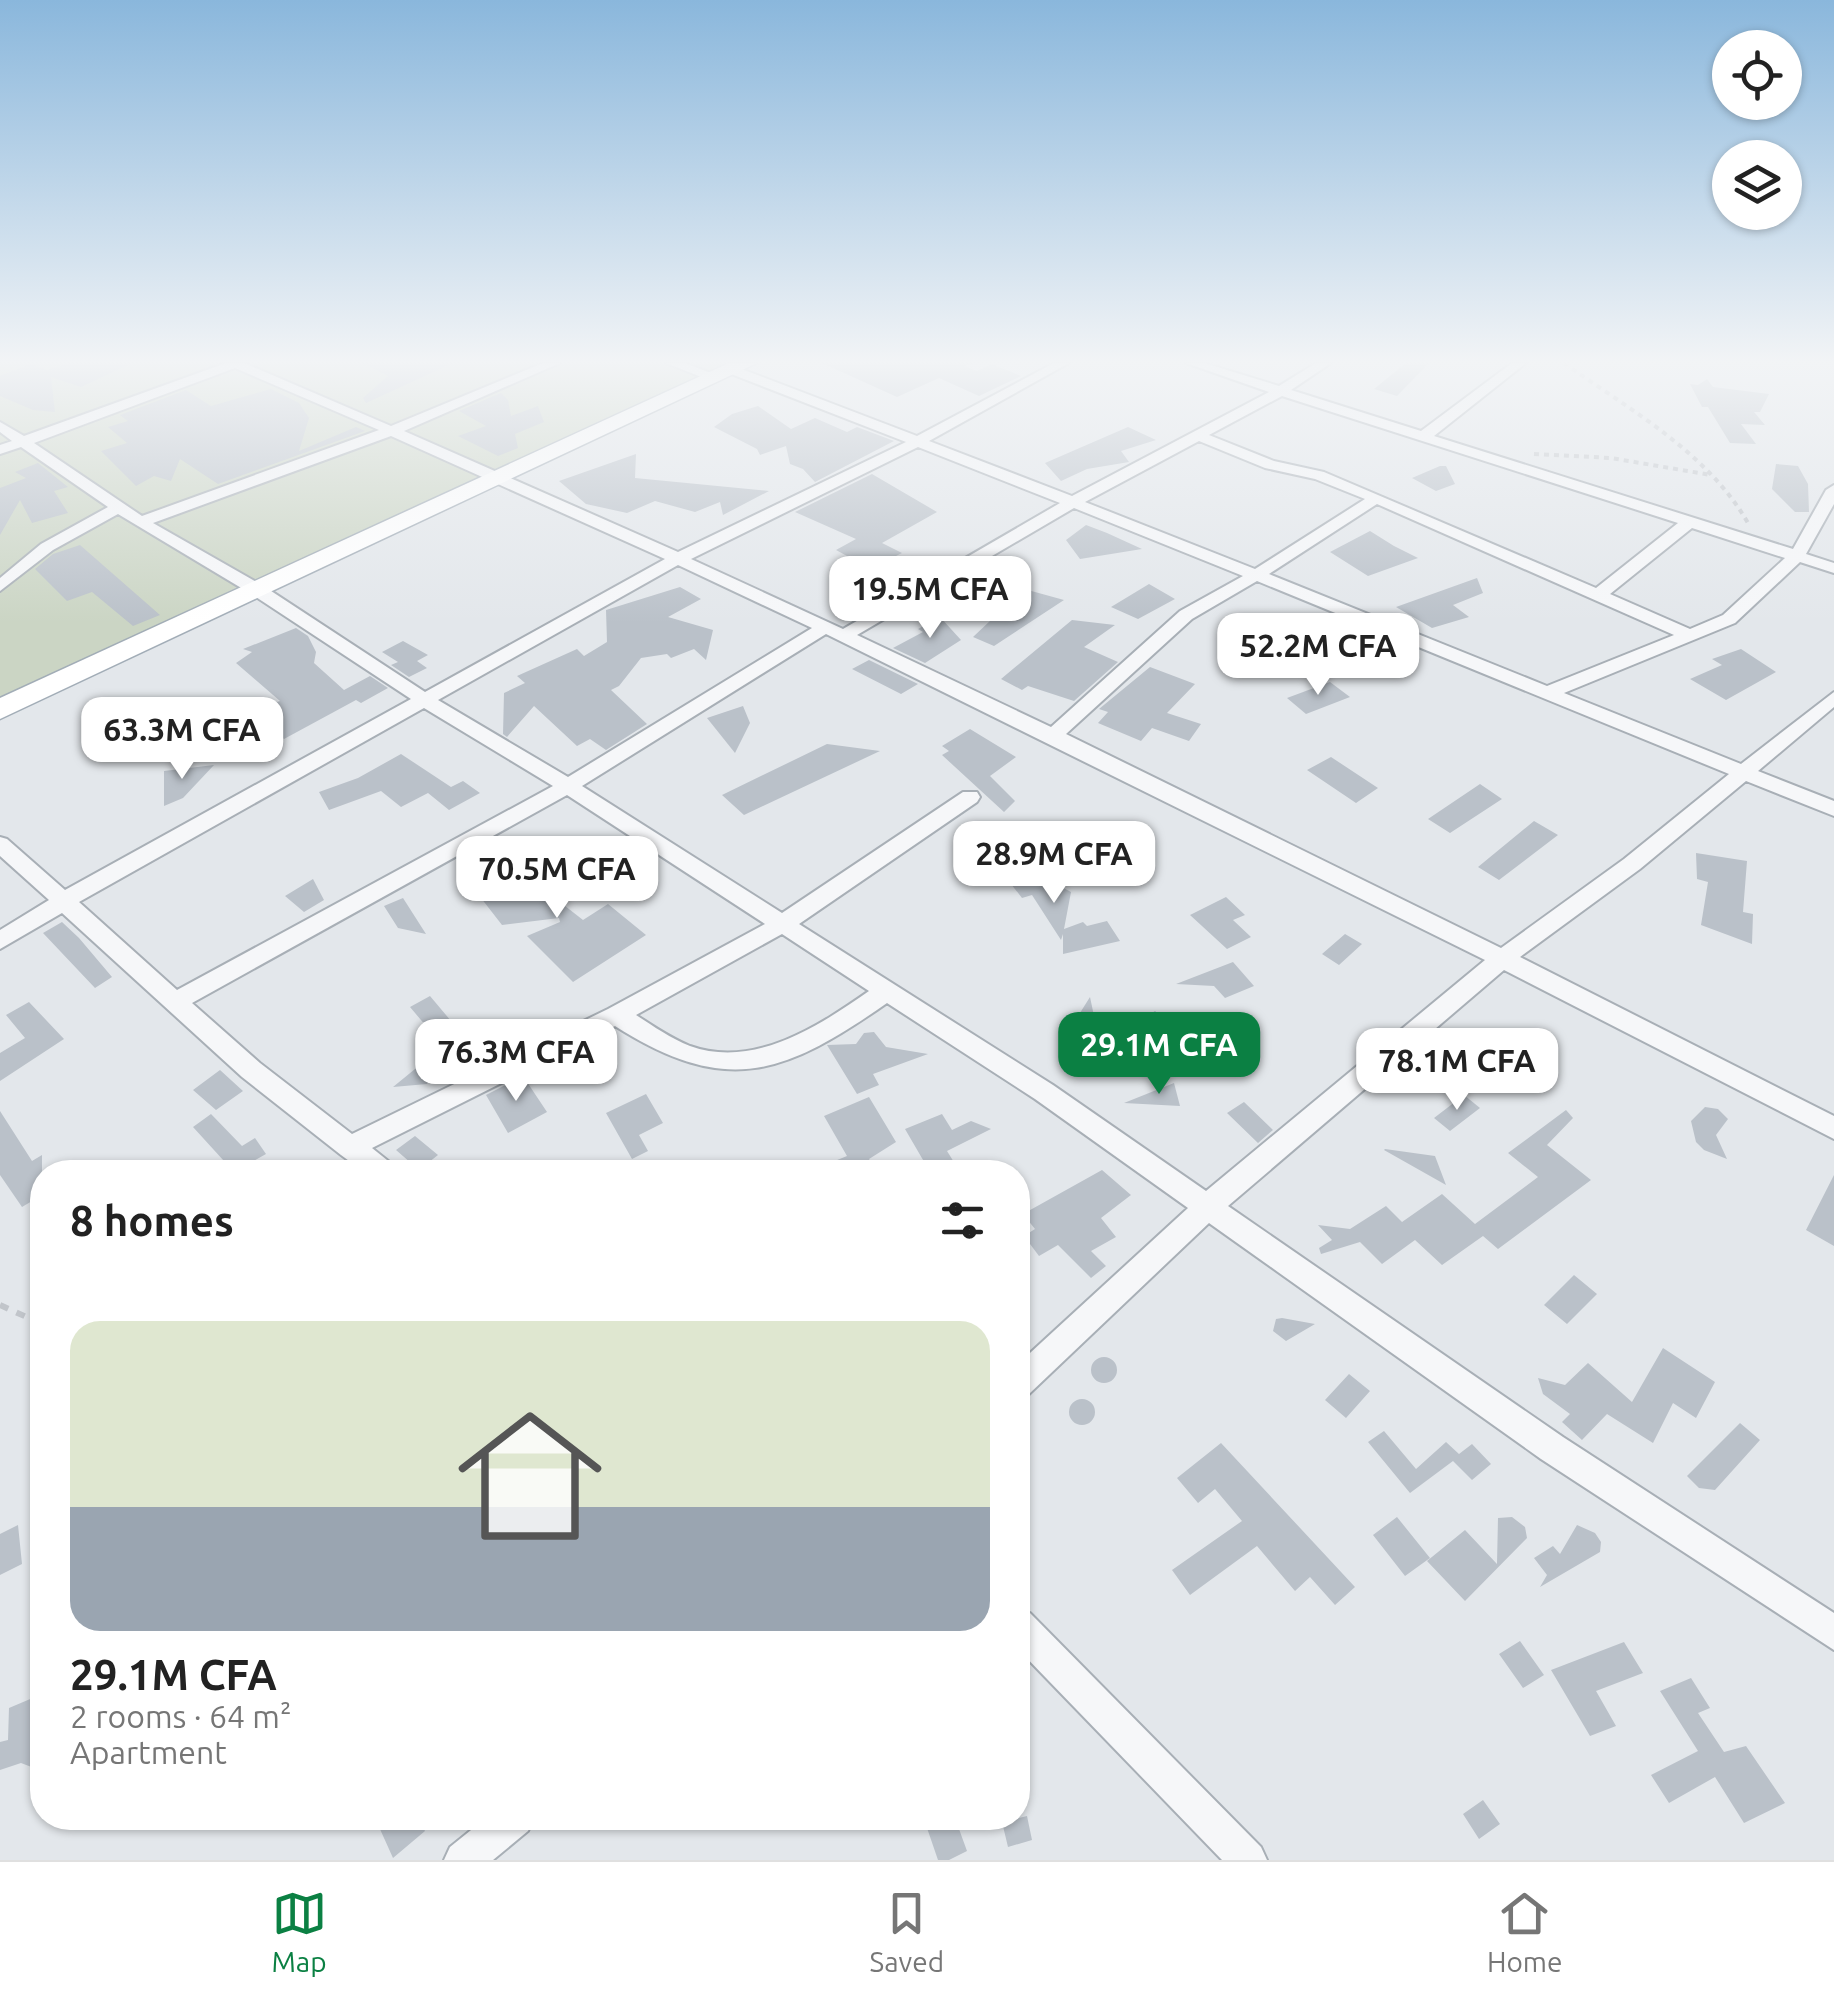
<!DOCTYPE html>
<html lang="en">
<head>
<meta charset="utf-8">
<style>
  :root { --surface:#fff; --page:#f6f6f6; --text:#222; --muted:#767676; --line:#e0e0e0; --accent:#0b8043 }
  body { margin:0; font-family:Ubuntu,sans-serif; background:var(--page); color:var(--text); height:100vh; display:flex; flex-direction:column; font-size:38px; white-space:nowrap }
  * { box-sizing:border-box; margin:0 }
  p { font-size:32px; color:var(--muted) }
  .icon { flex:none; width:55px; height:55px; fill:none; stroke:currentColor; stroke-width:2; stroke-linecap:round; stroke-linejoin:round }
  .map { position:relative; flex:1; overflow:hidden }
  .panel { position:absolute; left:30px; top:1160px; width:1000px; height:670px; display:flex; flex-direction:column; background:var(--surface); border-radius:40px; box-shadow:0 2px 8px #0004 }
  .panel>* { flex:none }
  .buttons { position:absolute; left:1712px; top:30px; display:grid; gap:20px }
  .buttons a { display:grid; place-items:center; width:90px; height:90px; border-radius:50%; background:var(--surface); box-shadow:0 2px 8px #0004; font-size:50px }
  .price { position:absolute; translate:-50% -85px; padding:0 22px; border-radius:20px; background:#fff; color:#222; font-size:32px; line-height:65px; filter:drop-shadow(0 2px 5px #0008) }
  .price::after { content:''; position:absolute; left:50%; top:60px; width:30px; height:22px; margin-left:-15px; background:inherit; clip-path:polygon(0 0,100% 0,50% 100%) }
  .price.on { background:var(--accent); color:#fff }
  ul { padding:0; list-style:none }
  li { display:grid; align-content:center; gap:20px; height:530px; padding:0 40px }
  li span { display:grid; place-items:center; height:310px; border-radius:30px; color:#555 }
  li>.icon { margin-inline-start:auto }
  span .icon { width:180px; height:180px; fill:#fffc; stroke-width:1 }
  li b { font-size:42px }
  h2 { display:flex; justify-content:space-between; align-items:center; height:120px; padding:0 40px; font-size:42px }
  .dock { display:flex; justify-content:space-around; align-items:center; height:140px; border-top:2px solid var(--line); background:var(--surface); font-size:28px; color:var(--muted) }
  .dock a { display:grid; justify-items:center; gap:5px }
  .dock .on { color:var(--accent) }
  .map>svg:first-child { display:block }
  .green { fill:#cbd5c4 }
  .building { fill:#bac1c9 }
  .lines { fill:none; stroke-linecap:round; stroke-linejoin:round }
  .street-casing { stroke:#a8afb6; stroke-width:4 }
  .primary-casing { stroke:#a2adb7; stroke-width:3 }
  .path-far1 { stroke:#c1c5ca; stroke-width:4; stroke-dasharray:5 5; stroke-linecap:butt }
  .path { stroke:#c1c5ca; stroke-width:6; stroke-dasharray:9 9; stroke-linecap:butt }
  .street { fill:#f6f7f9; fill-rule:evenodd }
  .primary { fill:#fff; fill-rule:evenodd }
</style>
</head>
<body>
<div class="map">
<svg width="1834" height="1860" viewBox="0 0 1834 1860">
  <rect width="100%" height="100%" fill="#e3e7eb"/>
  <path class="green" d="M0,363H746L0,710Z"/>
  <path class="building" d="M71,363H132L81,387L51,377L55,412L33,410L0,396V376L30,364L47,370Z
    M363,363H453L366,403L363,398L388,376Z
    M822,363H974L965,366L977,371L992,364L1021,376L979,396L939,378L897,397Z
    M1406,363H1429L1397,396L1374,389Z
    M1707,379L1713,387L1769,394L1760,412H1754L1765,425L1741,424L1756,444L1730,443L1708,407H1702L1690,384L1698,385Z
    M271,389L299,403L309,418L299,451L356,427L365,431L218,484L180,459L171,481L154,476L136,486L101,451L127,443L108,427L128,421L120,415L186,390L211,406Z
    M501,393L508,400L511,416L538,406L544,422L515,434L518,448L498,456L458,436L486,426L459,411Z
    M758,406L791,429L815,418L847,432L857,427L894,441L815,482L803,469L790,464L786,446L760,455L757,449L714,427L732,414Z
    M1128,427L1156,440L1121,451L1129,462L1087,469L1061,481L1045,463Z
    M636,454L635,478L769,491L723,515L720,502L695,512L655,501L627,513L586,504L559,481Z
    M38,463L68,487L54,491L68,513L32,523L20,500L0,535V488L26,478L15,472Z
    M1776,464L1798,466L1808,484L1809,512H1795L1772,489Z
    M1440,466H1446L1455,484L1436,491L1412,478Z
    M872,474L937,512L882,543L902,553L892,558L902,565L891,570L912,581L873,602L838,581L869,568L836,550L856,539L795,512Z
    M1086,525L1107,533L1142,549L1080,559L1066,540Z
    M1370,531L1394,546L1418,558L1368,576L1330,552Z
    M80,545L160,615L133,626L92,592L67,601L35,569L53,554Z
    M970,574L1064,600L994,646L973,637L1008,604L967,582Z
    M1477,578L1483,593L1453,605L1469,617L1432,628L1396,607Z
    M1149,584L1175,599L1138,619L1111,607Z
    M680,587L701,599L668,617L713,630L706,660L694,649L671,658L667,654L641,658L619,686L611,690L647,724L606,750L590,739L577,746L534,706L507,737L503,734L504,693L525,683L517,676L577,649L584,656L607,642L606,610Z
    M940,617L961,640L925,663L893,648L923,632L918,629Z
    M1072,620L1115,625L1084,647L1118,662L1074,701L1028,686L1022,690L1001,679Z
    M296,628L308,636L316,652L314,663L344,690L370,676L388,688L361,703L356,700L284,739L250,711L280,701L236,663L252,652L243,649Z
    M403,641L428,655L417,661L427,668L409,677L391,665L398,662L382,652Z
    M1741,649L1776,672L1726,700L1690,679L1722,665L1712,659Z
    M869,660L918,684L901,694L852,669Z
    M1150,667L1195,684L1167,713L1201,724L1189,741L1152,728L1141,741L1098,723L1108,712L1099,709Z
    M1330,682L1350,697L1306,714L1287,698Z
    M743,706L750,723L735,753L707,718Z
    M970,729L1016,757L990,776L1015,801L1004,812L942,755L949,751L942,746Z
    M827,744L880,751L744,815L722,795Z
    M401,754L451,787L463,781L480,793L449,810L428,793L401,807L381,791L329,810L319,792L358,778Z
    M1331,757L1378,788L1356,803L1307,770Z
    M214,765L183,798L164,806V771Z
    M1480,784L1502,799L1450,833L1428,819Z
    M1534,821L1558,835L1499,880L1478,867Z
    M979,843L1071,892L1064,929L1083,922L1087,926L1107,921L1120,941L1063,954V934L1061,940L1032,895L1022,898Z
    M1696,853L1747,861L1743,912L1753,914L1752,944L1701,925L1708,882L1697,879Z
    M520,860L554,880L542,888L583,920L608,904L646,935L573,982L527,936L560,922L559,918L502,925L474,889Z
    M313,879L324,900L304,912L285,896Z
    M1226,897L1245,915L1233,920L1251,937L1227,949L1190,915Z
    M403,898L426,934L398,928L384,906Z
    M62,922L79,938L112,977L95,988L43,933Z
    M1345,934L1362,944L1339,965L1322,954Z
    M1233,962L1254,986L1225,998L1214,986L1176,984Z
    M430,996L467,1040L448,1052L410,1007Z
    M1090,997L1101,1049H1085L1068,1032Z
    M29,1002L64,1039L0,1081V1053L25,1038L6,1015Z
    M1155,1011L1183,1035L1160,1050L1132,1026Z
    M874,1032L886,1047L928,1054L873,1074L879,1085L857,1094L827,1045L856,1044L864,1033Z
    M447,1054L427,1084L393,1087L415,1069Z
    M220,1070L243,1091L216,1110L193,1090Z
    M523,1076L547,1112L508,1133L486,1095Z
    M1174,1083L1180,1106L1124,1103Z
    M646,1094L663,1123L639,1135L648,1151L632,1159L606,1113Z
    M1464,1095L1480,1108L1450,1131L1434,1118Z
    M869,1097L896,1142L869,1159L877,1172H808L847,1156L824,1116Z
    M1244,1102L1273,1130L1258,1143L1227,1113Z
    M1705,1107L1718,1109L1728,1119L1716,1135L1727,1159L1704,1150L1696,1142L1691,1121Z
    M1566,1110L1573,1118L1547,1145L1591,1180L1498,1249L1483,1236L1442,1265L1415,1240L1382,1264L1360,1242L1321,1254L1319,1248L1332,1240L1318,1225L1350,1229L1386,1206L1402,1222L1442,1194L1475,1224L1538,1177L1508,1153Z
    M0,1111L32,1161L42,1155V1195L22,1207L0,1175Z
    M211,1114L242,1146L255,1138L266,1154L234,1172L193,1127Z
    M942,1114L952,1130L971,1121L991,1129L947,1151L957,1167L930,1172L905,1129Z
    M415,1136L438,1155L419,1170L396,1150Z
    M1385,1149L1435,1156L1446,1185L1384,1150Z
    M1102,1170L1131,1195L1101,1218L1116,1237L1091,1251L1106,1266L1091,1278L1058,1245L1039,1256L1024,1236L1035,1229L1023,1214Z
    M1834,1175V1246L1806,1230Z
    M1574,1275L1597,1294L1567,1324L1544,1305Z
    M1282,1318L1315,1324L1286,1341L1273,1331L1276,1319Z
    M1663,1348L1715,1382L1696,1418L1673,1403L1653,1443L1607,1414L1582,1440L1562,1422L1570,1414L1543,1394L1538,1378L1565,1385L1588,1363L1632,1402Z
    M1091 1370a13 13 0 1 1 26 0a13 13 0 1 1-26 0Z
    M1349,1374L1370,1391L1346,1418L1325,1400Z
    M1069 1412a13 13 0 1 1 26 0a13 13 0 1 1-26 0Z
    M1740,1423L1760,1440L1715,1490L1699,1488L1687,1476Z
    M1384,1431L1416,1469L1446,1442L1459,1454L1472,1444L1491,1464L1472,1480L1453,1461L1410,1493L1368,1442Z
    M1221,1443L1355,1587L1335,1605L1310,1577L1295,1591L1257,1546L1190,1595L1172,1570L1242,1521L1215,1489L1198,1503L1177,1478Z
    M1397,1517L1430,1558L1405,1576L1373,1535Z
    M1512,1517L1525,1527L1527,1538L1465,1601L1427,1561L1465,1530L1497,1564L1498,1518Z
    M18,1525L22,1564L0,1575V1534Z
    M1577,1525L1595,1533L1601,1542L1600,1552L1540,1587L1547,1575L1534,1558L1553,1546L1560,1554Z
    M1520,1641L1544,1675L1523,1688L1499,1654Z
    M1624,1642L1643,1673L1596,1691L1616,1726L1590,1736L1551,1670Z
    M1691,1678L1710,1708L1698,1713L1724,1752L1746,1746L1785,1803L1744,1823L1715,1777L1669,1803L1651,1775L1698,1751L1660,1691Z
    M42,1694V1771L21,1763L0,1770V1742L8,1740L9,1708Z
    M1483,1800L1500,1824L1479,1839L1463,1814Z
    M1027,1816L1032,1840L1008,1847L1002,1822Z
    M375,1818H418L425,1831L393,1858Z
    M949,1818H955L967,1851L949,1860H938L927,1828Z"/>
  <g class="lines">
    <defs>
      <path id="street" d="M226,363H244L391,426L543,363H560L404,431L678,552L906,442L726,372L724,369L731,365L917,436L1054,363H1069L929,441L1072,496L1269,392L1186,363H1204L1279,386L1316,363H1331L1291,390L1421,431L1512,363H1526L1434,436L1793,549L1826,490L1834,485V504L1806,554L1834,563V573L1800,562L1735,623L1564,693L1741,764L1834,692V707L1758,771L1834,801V816L1746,781L1640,869L1520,957L1834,1116V1139L1504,970L1228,1206L1563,1437L1834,1613V1650L1541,1459L1209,1223L1029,1394L1018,1398V1364L1188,1208L1035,1099L887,1003C784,1075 727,1097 615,1026L372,1148L392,1164L396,1172H364L341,1155L242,1077L62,913L0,949V930L49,900L0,856V837L7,839L65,890L411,699L253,595L118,514L53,550L0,591V578L41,544L108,507L21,447L0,454V445L12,441L0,432V422L24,436ZM235,368L379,430L142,516L34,443ZM1282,396L1678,523L1596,588L1324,472L1274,461L1209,435ZM391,436L665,559L425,692L265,587L153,523ZM1199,441L1265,468L1315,479L1365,499L1255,569L1085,502ZM918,447L1060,503L843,629L691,559ZM1377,504L1674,635L1547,686L1269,574ZM1074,508L1243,576L1180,611L1051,727L857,635ZM1692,528L1785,558L1723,615L1690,629L1610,594ZM678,565L812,628L568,777L438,700ZM1257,581L1729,774L1624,859L1501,948L1066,734L1192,619ZM826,634L1485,960L1206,1191L1053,1085L799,924L977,802L980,797L977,792H963L782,913L582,786ZM424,708L553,786L177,990L79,902ZM567,795L765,924L608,1009L352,1134L260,1063L192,1003ZM782,934L869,991C819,1026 754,1069 690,1046C670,1038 653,1026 636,1015Z
        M666,363H685L721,377L709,380Z
        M1018,1608L1030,1613L1261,1847L1267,1860H1222L1018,1649Z
        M486,1818H534L528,1831L493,1860H444L450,1847Z"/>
      <path id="primary" d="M729,363H757L0,719V698Z"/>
    </defs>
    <use href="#street" class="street-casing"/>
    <use href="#primary" class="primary-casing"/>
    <path class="path-far1" d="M1564,363C1630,410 1707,452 1748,523
      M1534,454L1611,458L1711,475"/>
    <path class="path" d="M0,1305L42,1324"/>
    <use href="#street" class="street"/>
    <use href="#primary" class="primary"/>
  </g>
  <linearGradient id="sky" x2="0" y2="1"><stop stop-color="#8ab7dc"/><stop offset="0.58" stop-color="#f2f4f6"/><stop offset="1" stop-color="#f2f4f6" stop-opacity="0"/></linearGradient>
  <rect width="1834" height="623" fill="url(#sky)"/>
</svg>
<div class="buttons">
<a><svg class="icon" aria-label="locate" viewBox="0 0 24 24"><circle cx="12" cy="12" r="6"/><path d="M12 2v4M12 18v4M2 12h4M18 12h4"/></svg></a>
<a><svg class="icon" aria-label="layers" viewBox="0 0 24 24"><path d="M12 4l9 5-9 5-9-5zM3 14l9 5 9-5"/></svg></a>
</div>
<b class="price" style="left:930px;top:641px">19.5M CFA</b>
<b class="price" style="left:1318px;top:698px">52.2M CFA</b>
<b class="price" style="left:182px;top:782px">63.3M CFA</b>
<b class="price" style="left:1054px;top:906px">28.9M CFA</b>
<b class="price" style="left:557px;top:921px">70.5M CFA</b>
<b class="price on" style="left:1159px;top:1097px">29.1M CFA</b>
<b class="price" style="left:516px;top:1104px">76.3M CFA</b>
<b class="price" style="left:1457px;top:1113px">78.1M CFA</b>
<section class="panel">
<h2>8 homes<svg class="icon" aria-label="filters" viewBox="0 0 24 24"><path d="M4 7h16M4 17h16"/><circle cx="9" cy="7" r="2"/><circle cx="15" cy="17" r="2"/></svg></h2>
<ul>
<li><span style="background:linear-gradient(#dfe7d0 60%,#9aa5b1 0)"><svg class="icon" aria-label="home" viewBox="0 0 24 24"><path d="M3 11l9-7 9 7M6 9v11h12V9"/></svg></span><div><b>29.1M CFA</b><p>2 rooms · 64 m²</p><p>Apartment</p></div></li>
</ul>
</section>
</div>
<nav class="dock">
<a class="on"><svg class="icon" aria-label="map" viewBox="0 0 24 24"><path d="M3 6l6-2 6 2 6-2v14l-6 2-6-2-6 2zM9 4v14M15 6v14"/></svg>Map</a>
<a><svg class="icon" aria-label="saved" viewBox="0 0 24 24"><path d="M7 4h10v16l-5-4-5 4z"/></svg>Saved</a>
<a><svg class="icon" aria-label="home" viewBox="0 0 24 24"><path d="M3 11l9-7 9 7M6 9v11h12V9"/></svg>Home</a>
</nav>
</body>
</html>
